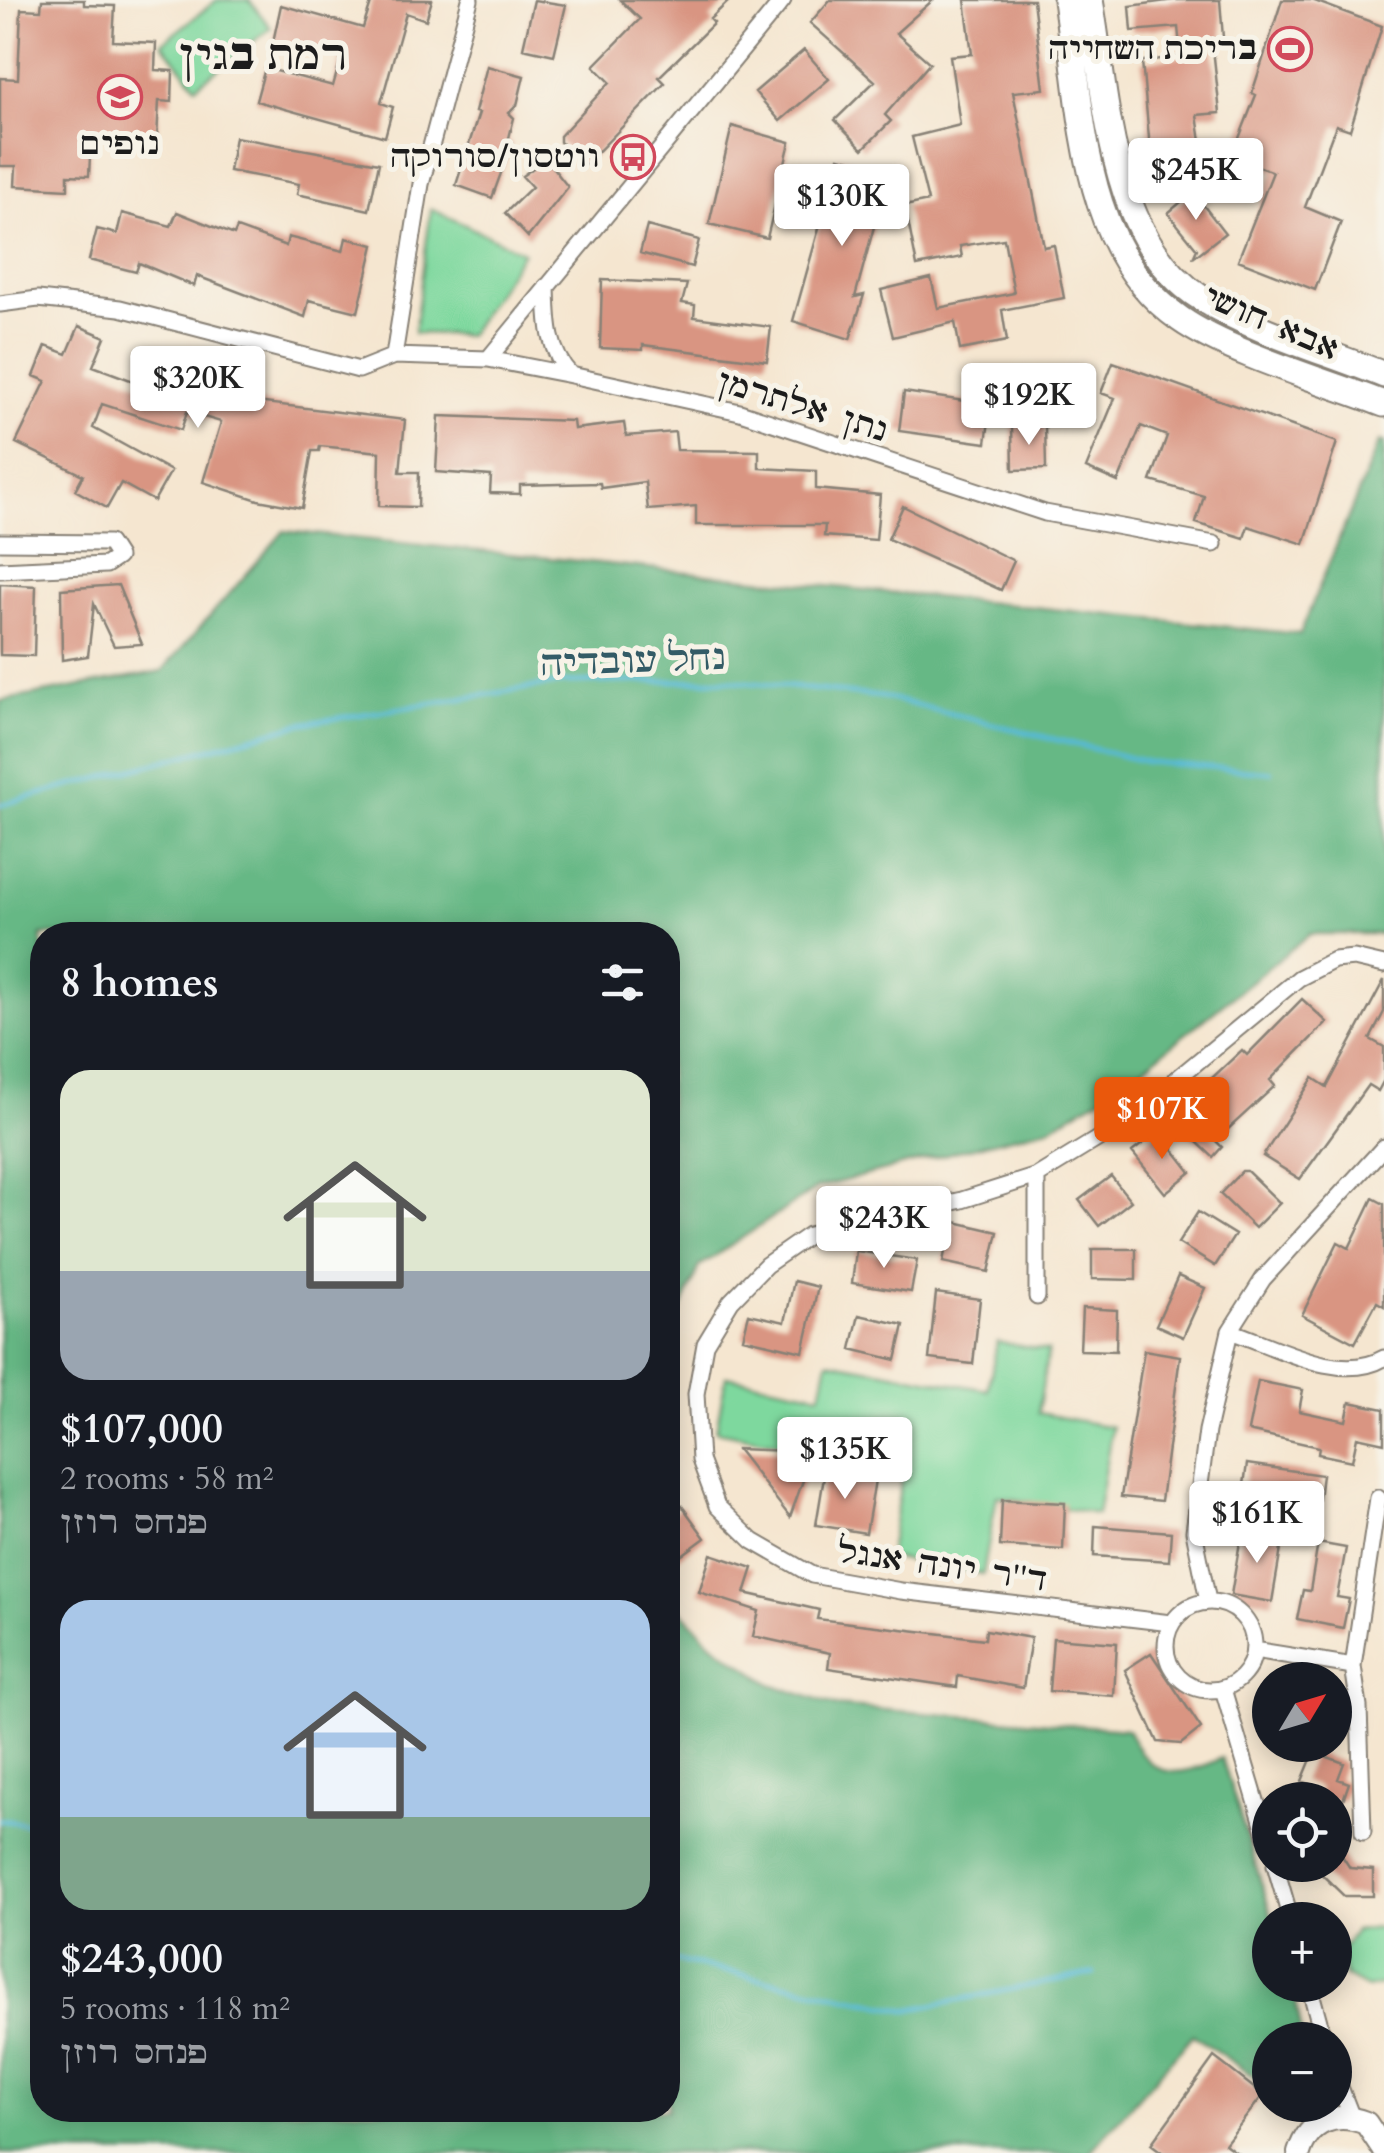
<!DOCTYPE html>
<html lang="en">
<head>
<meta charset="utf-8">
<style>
  :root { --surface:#171b24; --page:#20242c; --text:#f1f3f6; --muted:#9ea1a6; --accent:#ea580c }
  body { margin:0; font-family:Cardo,"Frank Ruhl Libre",serif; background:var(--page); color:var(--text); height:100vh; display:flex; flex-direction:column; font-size:38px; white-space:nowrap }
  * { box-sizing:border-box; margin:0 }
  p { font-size:32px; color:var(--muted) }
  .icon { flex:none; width:55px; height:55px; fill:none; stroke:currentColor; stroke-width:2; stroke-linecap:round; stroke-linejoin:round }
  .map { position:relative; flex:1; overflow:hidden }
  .panel { position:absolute; left:30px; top:922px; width:650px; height:1200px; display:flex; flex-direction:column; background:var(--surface); border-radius:40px; box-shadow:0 5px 25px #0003 }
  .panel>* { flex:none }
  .needle { width:65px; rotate:52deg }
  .tools { position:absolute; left:1252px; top:1662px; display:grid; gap:20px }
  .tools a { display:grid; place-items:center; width:100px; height:100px; border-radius:50%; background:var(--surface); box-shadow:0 5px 25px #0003; font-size:50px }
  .price { position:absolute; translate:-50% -85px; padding:0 22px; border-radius:10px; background:#fff; color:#222; font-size:32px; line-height:65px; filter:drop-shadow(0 2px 5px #0008) }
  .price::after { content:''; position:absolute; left:50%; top:60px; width:30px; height:22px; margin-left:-15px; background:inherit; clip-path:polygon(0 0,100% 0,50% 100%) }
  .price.active { background:var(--accent); color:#fff }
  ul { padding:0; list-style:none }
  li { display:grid; align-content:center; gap:20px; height:530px; padding:0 30px }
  li span { display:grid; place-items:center; height:310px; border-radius:30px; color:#555 }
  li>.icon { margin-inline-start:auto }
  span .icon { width:180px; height:180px; fill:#fffc; stroke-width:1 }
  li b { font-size:42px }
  h2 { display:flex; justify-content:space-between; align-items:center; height:120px; padding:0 30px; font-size:42px }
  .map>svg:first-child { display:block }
  .green { fill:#7ed89e; stroke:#4d7a5d; stroke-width:2.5 }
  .forest { fill:#66b885; stroke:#416a50; stroke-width:2.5 }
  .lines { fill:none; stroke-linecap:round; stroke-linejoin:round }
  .stream { stroke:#56bad4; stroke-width:5 }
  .building { fill:#d99582 }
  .street-casing { stroke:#888176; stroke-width:19 }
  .secondary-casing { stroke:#888176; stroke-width:26 }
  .primary-casing { stroke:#888176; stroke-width:29 }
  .street { stroke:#fff; stroke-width:15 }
  .secondary { stroke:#fff; stroke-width:22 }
  .primary { stroke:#fff; stroke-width:25 }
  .labels { text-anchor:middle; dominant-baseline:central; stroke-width:10; stroke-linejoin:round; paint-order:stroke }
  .poi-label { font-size:32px; font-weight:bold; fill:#1c1c1c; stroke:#f7f3e8; text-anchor:end }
  .street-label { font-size:32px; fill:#1c1c1c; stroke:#f7f3e8 }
  .water-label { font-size:35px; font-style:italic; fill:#335b66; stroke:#f7f3e8 }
  .district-label { font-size:42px; font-weight:bold; fill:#1c1c1c; stroke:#f7f3e8 }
</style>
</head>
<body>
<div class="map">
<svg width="1384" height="2153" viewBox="0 0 1384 2153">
  <rect width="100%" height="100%" fill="#f7f3e8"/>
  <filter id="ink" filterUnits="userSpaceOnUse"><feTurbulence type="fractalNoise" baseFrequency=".01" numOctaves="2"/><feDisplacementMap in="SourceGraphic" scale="20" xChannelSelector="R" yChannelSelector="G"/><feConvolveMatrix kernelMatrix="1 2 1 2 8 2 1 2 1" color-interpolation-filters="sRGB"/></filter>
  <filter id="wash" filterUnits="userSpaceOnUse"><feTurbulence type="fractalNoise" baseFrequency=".0048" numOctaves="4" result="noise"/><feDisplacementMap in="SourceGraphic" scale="40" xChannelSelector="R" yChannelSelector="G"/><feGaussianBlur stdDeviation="2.25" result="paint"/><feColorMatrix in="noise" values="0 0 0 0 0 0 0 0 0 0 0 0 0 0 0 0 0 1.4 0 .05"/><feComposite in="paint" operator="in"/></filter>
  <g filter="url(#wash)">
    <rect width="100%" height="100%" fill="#f5e6d0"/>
    <path class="green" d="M217,0H249L271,28L196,86L162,43Z
      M431,209L523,252L468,335L414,333Z
      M997,1342L1048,1351L1038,1413L1112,1427L1097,1514L997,1496L983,1574L888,1557L904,1466L716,1431L726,1376L821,1394L828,1361L988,1390Z
      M1375,1928L1384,1932V1984L1367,1988L1345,1976L1339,1952L1355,1931Z"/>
    <path class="forest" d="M1379,442L1384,443V934H1310L1123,1084L1050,1127L817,1188L700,1266L668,1339V935H42V2110H668V1597L712,1643L771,1684L835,1706L1127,1729C1152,1781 1175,1779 1222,1758L1273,1920L1270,1985H1293L1303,2040H1270L1266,2085L1193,2035L1089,2153H0V701L162,671L284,531L1300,634Z"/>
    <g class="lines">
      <path class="stream" d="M0,805L300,724L561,683L726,680L883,697L1147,762L1271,772
        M0,1820L42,1826
        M668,1959L907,2010L1094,1973"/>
    </g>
    <g id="blocks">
      <path class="building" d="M42,0H84V5L115,6L113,41L156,43L155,70L173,71L172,102L159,101L157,139L91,136L89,176L68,175V189L15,186L16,166H0V78L18,79L21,9L41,10Z
        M372,0H432L426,20L406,13L381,103L393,107L385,137L256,101L265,68L333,86L341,58L273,42L281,5L363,28Z
        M534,0L566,5L554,55L523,48Z
        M620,0H730L710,19L714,23L659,77L665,83L585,165L560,142V136L610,82L594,66L640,19Z
        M830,0H933L896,33L930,63L885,115L891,121L863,149L835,120L875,81L810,23Z
        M965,0H1033L1044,89L1013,92L1044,247L1054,245L1064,298L1002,310L1007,341L960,350L955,322L893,337L881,290L931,278L938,308L1014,293L1004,239L960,246L962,257L917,266L905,206L928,201L912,137L960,125L950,56L972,54Z
        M1174,0H1220L1223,38L1212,39L1220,113L1197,115L1206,175L1153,182L1142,61L1181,57L1178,27L1132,31L1130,6Z
        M1282,0H1312L1382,26L1350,130L1336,125L1305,207L1341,222L1315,290L1238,260L1273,172L1232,156L1256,95L1252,93Z
        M804,50L829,79L780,121L755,92Z
        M487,66L524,76L517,105L509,113L514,118L508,142L512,143L492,198L456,185L479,113L475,112Z
        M732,126L790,142L767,238L709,224Z
        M235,137L379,163L369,210L297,194L299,184L229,171Z
        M839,157L889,171L855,297L864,295L850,339L793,321Z
        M546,159L568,187L528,237L505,213L532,187L522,176Z
        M1193,192L1225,233L1193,258L1197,249L1168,213Z
        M177,212L234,235L237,228L286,246L288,237L343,251L346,238L374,245L358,312L309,300L305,317L197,276L194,286L139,263L136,272L89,260L97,229L117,234L122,213L171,226Z
        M647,226L699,240L692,267L640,253Z
        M602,280L687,284L682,303L695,305L694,317L771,327L767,361L643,345V350L600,348Z
        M79,326L105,337L93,366L152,388L161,360L260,387L256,402L405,420L400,472H419L418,507L379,506L380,452L320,446L319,451H312L302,508L258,500L203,482L221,422L187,412L181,430L102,404L93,428L171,471L154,501L121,483L107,508L75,490L83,475L16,443L46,381L34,376L46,346L67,354Z
        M1113,362L1337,442L1304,544L1248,526L1244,538L1196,523L1204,496L1151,481L1167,436L1141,426L1118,482L1086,468L1115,398L1101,393Z
        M1070,371L1074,413L1039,416L1035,374Z
        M904,392L991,405L986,443L899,431Z
        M439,416L573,421L574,429L624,423L626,436L675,432L677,450L759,451V468L816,471V489L880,495L876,540L824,536L825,525H696V506L648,510L645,482L601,488L600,483L520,485V494L490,493L491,476L436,472Z
        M1045,425L1046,469L1013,470L1012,426Z
        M903,506L1014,561L1001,590L888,539Z
        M0,584L36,586L34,656L0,655Z
        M118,585L142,644L114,646L94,604L88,656L62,660L61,589Z
        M1384,980V1012L1370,1039L1384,1047V1080L1378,1091L1368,1085L1300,1179L1263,1156L1313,1078L1327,1087Z
        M1302,999L1327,1022L1270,1080L1275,1086L1225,1132L1204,1119L1200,1125L1222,1147L1213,1157L1170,1117L1242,1050L1247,1055Z
        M1159,1131L1191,1172L1165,1193L1132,1152Z
        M1242,1171H1247L1280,1203L1255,1228L1220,1194Z
        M1111,1176L1131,1201L1099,1226L1079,1200Z
        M1373,1198L1384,1204V1306L1377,1302L1355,1343L1302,1315L1338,1242L1349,1248Z
        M1198,1212L1235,1235L1215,1266L1178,1243Z
        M951,1221L998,1232L989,1272L943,1262Z
        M1092,1249H1136V1280L1092,1279Z
        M856,1251L917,1260L911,1292L852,1283Z
        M1178,1276L1205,1288L1183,1337L1156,1325Z
        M794,1281L818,1287L803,1352L743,1338L749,1314L785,1322Z
        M936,1293L980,1299L973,1364L929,1359Z
        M1082,1308L1117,1310L1116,1351L1080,1350Z
        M859,1315L904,1325L896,1360L851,1349Z
        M1144,1350L1180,1356L1161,1501L1121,1497Z
        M1258,1381L1303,1390L1299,1411L1346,1421L1350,1402L1384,1409V1443L1357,1437L1352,1461L1318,1454L1319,1447L1248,1431Z
        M737,1449L792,1451L807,1469L790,1517Z
        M1247,1464L1322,1475L1317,1515L1241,1505Z
        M825,1471L875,1480L866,1533L816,1525Z
        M1002,1500L1065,1503L1063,1550L1000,1546Z
        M682,1506L705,1538L674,1561L668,1552V1517Z
        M1095,1526L1171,1532L1169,1561L1094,1556Z
        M1242,1530L1283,1537L1272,1602L1231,1595Z
        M1318,1543L1346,1548L1337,1597L1349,1599L1343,1628L1297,1619L1303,1590L1310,1591Z
        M711,1554L753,1568L745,1593L819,1610L817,1619L985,1639L986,1630L1031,1638L1023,1688L958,1676L957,1687L828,1668L830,1653L753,1636L759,1611L699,1592Z
        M1053,1638L1117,1643L1114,1696L1049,1691Z
        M1151,1653L1201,1728L1181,1744L1158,1742L1125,1670Z
        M1314,1752L1344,1763L1338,1779L1349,1783L1343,1800H1315L1320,1788L1302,1781Z
        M1335,1845L1350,1868L1373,1870V1896H1344L1312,1865H1335Z
        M1214,2057L1263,2095L1225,2144L1237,2153H1163L1151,2144Z"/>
    </g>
  </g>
  <g filter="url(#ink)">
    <use href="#blocks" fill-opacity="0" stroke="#888176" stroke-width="2.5"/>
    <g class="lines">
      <defs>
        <path id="street" d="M547,286C548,319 547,350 571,375
          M0,304L38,299L120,308L359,370L394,356L488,359L571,375L740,412L1045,513L1214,544
          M394,356L421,184L470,0
          M488,359L783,0
          M0,542L109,543L118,557L106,565L0,570
          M1037,1297V1176
          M1230,1331C1275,1346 1340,1384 1384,1358
          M1208,1601L1194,1531L1207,1431L1230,1331L1263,1279L1384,1147
          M1166 1646a44 44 0 1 1 88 0a44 44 0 1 1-88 0Z
          M1171,1623L901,1591L812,1575L753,1541L717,1506L700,1460L696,1394L705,1344L731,1301L766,1265L809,1235L962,1200L1037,1176L1122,1124L1299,978L1334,960L1354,958L1384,965
          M1254,1650L1353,1666
          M1223,1689L1270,1848
          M1363,1832L1359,1707L1353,1666L1378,1498
          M1275,1865L1291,1920
          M1309,1985L1324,2040
          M1335,2074L1352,2118"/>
        <path id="secondary" d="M1299,2153C1309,2121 1335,2111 1366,2123L1384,2150"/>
        <path id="primary" d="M1066,0C1083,110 1080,249 1180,319C1228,353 1327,382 1384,404
          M1090,0C1107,97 1109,240 1201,298C1255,332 1325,351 1384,375"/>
      </defs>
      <use href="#street" class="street-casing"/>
      <use href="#secondary" class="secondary-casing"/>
      <use href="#primary" class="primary-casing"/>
      <use href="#street" class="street"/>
      <use href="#secondary" class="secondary"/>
      <use href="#primary" class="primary"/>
    </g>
  </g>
  <defs>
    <symbol id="stadium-ring" viewBox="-11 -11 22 22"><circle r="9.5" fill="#f7f3e8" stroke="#d1495b" stroke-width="1.5"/><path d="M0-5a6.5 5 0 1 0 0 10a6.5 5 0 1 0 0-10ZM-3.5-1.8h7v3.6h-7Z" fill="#d1495b"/></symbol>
    <symbol id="school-ring" viewBox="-11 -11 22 22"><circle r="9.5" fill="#f7f3e8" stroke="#d1495b" stroke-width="1.5"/><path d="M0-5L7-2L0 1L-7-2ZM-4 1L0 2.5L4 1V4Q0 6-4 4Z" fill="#d1495b"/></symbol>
    <symbol id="bus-ring" viewBox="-11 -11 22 22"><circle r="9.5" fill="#f7f3e8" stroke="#d1495b" stroke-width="1.5"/><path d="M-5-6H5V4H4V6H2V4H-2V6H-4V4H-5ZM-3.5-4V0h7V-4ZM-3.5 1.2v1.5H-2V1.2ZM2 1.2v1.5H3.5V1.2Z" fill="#d1495b"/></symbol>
  </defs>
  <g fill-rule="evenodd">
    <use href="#stadium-ring" x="1265" y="24" width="50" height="50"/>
    <use href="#school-ring" x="95" y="72" width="50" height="50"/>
    <use href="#bus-ring" x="608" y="132" width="50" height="50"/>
  </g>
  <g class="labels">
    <g class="poi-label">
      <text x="1258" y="49">בריכת השחייה</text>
      <text x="120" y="144" text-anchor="middle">נופים</text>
      <text x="600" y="157">ווטסון/סורוקה</text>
    </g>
    <g class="street-label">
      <text transform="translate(1271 323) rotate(23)">אבא חושי</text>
      <text transform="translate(802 406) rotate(17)">נתן אלתרמן</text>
      <text transform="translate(942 1566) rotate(8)">ד''ר יונה אנגל</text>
    </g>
    <g class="water-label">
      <text transform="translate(633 661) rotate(-2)">נחל עובדיה</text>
    </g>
    <g class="district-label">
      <text x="263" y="55">רמת בגין</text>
    </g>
  </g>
</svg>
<div class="tools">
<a><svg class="needle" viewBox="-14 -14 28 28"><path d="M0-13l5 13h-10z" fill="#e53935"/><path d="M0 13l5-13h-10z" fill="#9ea1a6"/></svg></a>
<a><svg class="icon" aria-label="locate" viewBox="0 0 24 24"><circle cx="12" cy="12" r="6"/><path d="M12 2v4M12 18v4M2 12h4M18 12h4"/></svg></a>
<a>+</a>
<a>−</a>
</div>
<b class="price" style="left:1196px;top:223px">$245K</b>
<b class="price" style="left:842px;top:249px">$130K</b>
<b class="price" style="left:198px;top:431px">$320K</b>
<b class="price" style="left:1029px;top:448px">$192K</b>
<b class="price active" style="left:1162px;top:1162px">$107K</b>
<b class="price" style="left:884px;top:1271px">$243K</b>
<b class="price" style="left:845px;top:1502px">$135K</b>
<b class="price" style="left:1257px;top:1566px">$161K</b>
<section class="panel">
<h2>8 homes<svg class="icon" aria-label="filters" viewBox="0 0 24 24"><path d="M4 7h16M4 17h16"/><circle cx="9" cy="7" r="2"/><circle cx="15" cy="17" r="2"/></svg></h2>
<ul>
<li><span style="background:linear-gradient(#dfe7d0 65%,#9aa5b1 0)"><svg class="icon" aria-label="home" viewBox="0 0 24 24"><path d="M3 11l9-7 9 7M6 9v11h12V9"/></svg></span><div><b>$107,000</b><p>2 rooms · 58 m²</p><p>פנחס רוזן</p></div></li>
<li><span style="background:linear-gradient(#a9c7e8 70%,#7fa58c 0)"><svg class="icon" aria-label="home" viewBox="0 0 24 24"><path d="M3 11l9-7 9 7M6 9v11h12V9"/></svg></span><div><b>$243,000</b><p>5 rooms · 118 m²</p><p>פנחס רוזן</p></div></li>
</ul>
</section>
</div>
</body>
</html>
